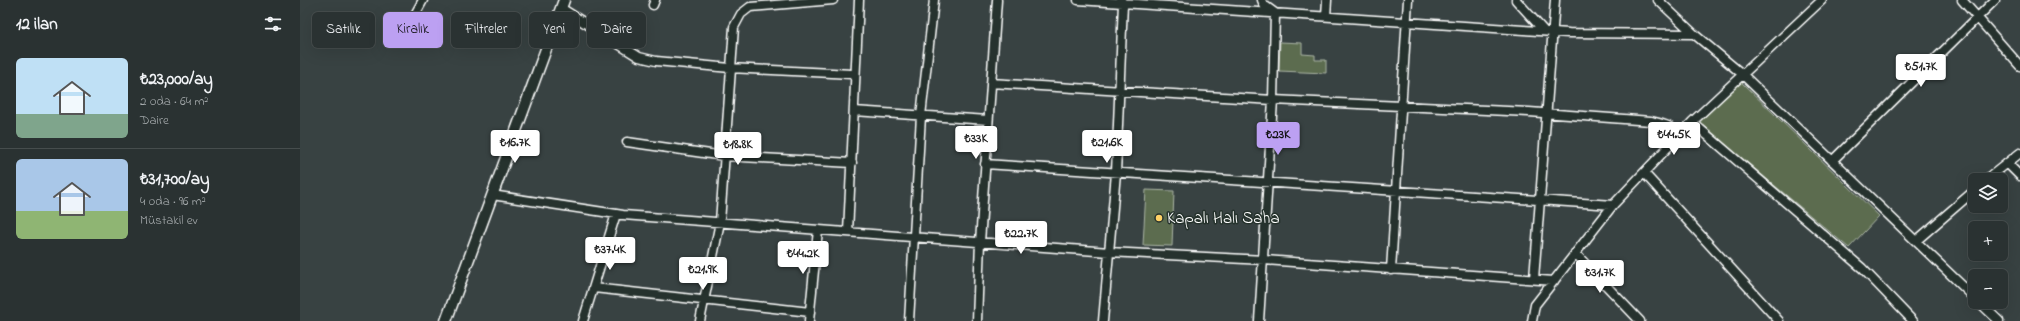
<!DOCTYPE html>
<html lang="tr">
<head>
<meta charset="utf-8">
<style>
  :root { --surface:#2a3232; --page:#323a3a; --text:#f1f3f6; --muted:#a5aaac; --line:#464d4d; --accent:#bca0f2 }
  body { margin:0; font-family:"Indie Flower",sans-serif; background:var(--page); color:var(--text); height:100vh; display:flex; flex-direction:column; font-size:15px; white-space:nowrap }
  * { box-sizing:border-box; margin:0 }
  p { font-size:13px; color:var(--muted) }
  .icon { flex:none; width:22px; height:22px; fill:none; stroke:currentColor; stroke-width:2; stroke-linecap:round; stroke-linejoin:round }
  .map { position:relative; flex:1; overflow:hidden }
  .side { display:flex; flex-direction:column; background:var(--surface); width:300px }
  .side>* { flex:none }
  .guide { position:absolute; left:12px; top:12px; width:380px; height:36px; display:flex; gap:8px }
  .fabs { position:absolute; left:1668px; top:173px; display:grid; gap:8px }
  .fabs a { display:grid; place-items:center; width:40px; height:40px; border-radius:6px; background:var(--surface); box-shadow:0 4px 16px #0002,0 0 0 1px var(--line); font-size:20px }
  .price { position:absolute; translate:-50% -34px; padding:0 9px; border-radius:4px; background:#fff; color:#222; font-size:13px; line-height:26px; filter:drop-shadow(0 1px 2px #0008) }
  .price::after { content:''; position:absolute; left:50%; top:24px; width:12px; height:9px; margin-left:-6px; background:inherit; clip-path:polygon(0 0,100% 0,50% 100%) }
  .price.current { background:var(--accent); color:#111 }
  ul { padding:0; list-style:none }
  li { display:flex; align-items:center; gap:12px; height:100px; padding:0 16px }
  li+li { border-top:1px solid var(--line) }
  li span { display:grid; place-items:center; flex:none; width:112px; height:80px; border-radius:6px; color:#555 }
  li>.icon { margin-inline-start:auto }
  span .icon { width:48px; height:48px; fill:#fffc; stroke-width:1 }
  li b { font-size:17px }
  h2 { display:flex; justify-content:space-between; align-items:center; height:48px; padding:0 16px; font-size:17px }
  .chip { padding:0 14px; border-radius:6px; background:var(--surface); box-shadow:0 4px 16px #0002,0 0 0 1px var(--line); font-size:14px; line-height:36px }
  .chip.current { background:var(--accent); color:#111 }
  main { display:flex; flex:1; min-height:0 }
  .map>svg:first-child { display:block }
  .green { fill:#5b6c4f; stroke:#adb6a7 }
  .lines { fill:none; stroke-linecap:round; stroke-linejoin:round }
  .minor-casing { stroke:#fff; stroke-width:11 }
  .tertiary-casing { stroke:#fff; stroke-width:13 }
  .minor { stroke:#26332d; stroke-width:8 }
  .tertiary { stroke:#26332d; stroke-width:10 }
  .poi-dot { fill:#ffd166; stroke:#26332d; stroke-width:1.5 }
  .labels { text-anchor:middle; dominant-baseline:central; stroke-width:3; stroke-linejoin:round; paint-order:stroke }
  .poi-label { font-size:17px; fill:#fff; stroke:#26332d; text-anchor:start }
</style>
</head>
<body>
<main>
<section class="side">
<h2>12 ilan<svg class="icon" aria-label="filters" viewBox="0 0 24 24"><path d="M4 7h16M4 17h16"/><circle cx="9" cy="7" r="2"/><circle cx="15" cy="17" r="2"/></svg></h2>
<ul>
<li><span style="background:linear-gradient(#bfe0f5 70%,#7fa58c 0)"><svg class="icon" aria-label="home" viewBox="0 0 24 24"><path d="M3 11l9-7 9 7M6 9v11h12V9"/></svg></span><div><b>₺23,000/ay</b><p>2 oda · 64 m²</p><p>Daire</p></div></li>
<li><span style="background:linear-gradient(#a9c7e8 65%,#8fb573 0)"><svg class="icon" aria-label="home" viewBox="0 0 24 24"><path d="M3 11l9-7 9 7M6 9v11h12V9"/></svg></span><div><b>₺31,700/ay</b><p>4 oda · 96 m²</p><p>Müstakil ev</p></div></li>
</ul>
</section>
<div class="map">
<svg width="1720" height="321" viewBox="0 0 1720 321">
  <rect width="100%" height="100%" fill="#384242"/>
  <filter id="ink" filterUnits="userSpaceOnUse"><feTurbulence type="fractalNoise" baseFrequency=".025" numOctaves="2"/><feDisplacementMap in="SourceGraphic" scale="8" xChannelSelector="R" yChannelSelector="G"/><feConvolveMatrix kernelMatrix="1 2 1 2 8 2 1 2 1" color-interpolation-filters="sRGB"/></filter>
  <g filter="url(#ink)">
    <path class="green" d="M980,42L1002,43V54L1015,55V60H1026V73L979,71Z
      M1441,82L1579,216L1549,248L1399,122Z
      M846,190L874,191L872,246L843,245Z"/>
    <g class="lines">
      <defs>
        <path id="minor" d="M778,0L1269,33L1394,34
          M1216,0L1244,31
          M1358,0L1394,34L1442,74L1675,298
          M1662,0L1720,66
          M353,5L355,0
          M261,8L339,57L356,61L430,68L552,74
          M1026,16L1027,0
          M111,22L123,0
          M691,83L973,100L1229,112L1351,121C1364,124 1371,125 1379,136
          M554,111L688,120
          M1392,122L1562,268L1613,321
          M327,142L424,156L552,163
          M1532,161L1695,0
          M1707,163L1720,176
          M685,164L1313,205
          M1344,173L1479,321
          M1686,180L1720,153
          M192,195L323,215L809,252L964,260L1254,281
          M548,232L559,0
          M1616,241L1675,190
          M1275,253L1340,321
          M1091,270L1108,0
          M1234,279L1255,0
          M294,288L510,312
          M1679,302L1699,321
          M283,321L316,214
          M400,321L420,222L434,27L441,14L450,7L533,0
          M509,321L518,230
          M609,321L621,116L634,0
          M677,321L680,242L697,0
          M803,321L816,173L823,3L821,0
          M959,321L973,100L975,13L964,5L962,0
          M1232,321L1235,305L1313,205L1392,122L1522,0"/>
        <path id="tertiary" d="M146,321L264,0"/>
      </defs>
      <use href="#minor" class="minor-casing"/>
      <use href="#tertiary" class="tertiary-casing"/>
      <use href="#minor" class="minor"/>
      <use href="#tertiary" class="tertiary"/>
    </g>
  </g>
  <circle class="poi-dot" cx="859" cy="218" r="4"/>
  <g class="labels">
    <g class="poi-label">
      <text x="867" y="218">Kapalı Halı Saha</text>
    </g>
  </g>
</svg>
<div class="fabs">
<a><svg class="icon" aria-label="layers" viewBox="0 0 24 24"><path d="M12 4l9 5-9 5-9-5zM3 14l9 5 9-5"/></svg></a>
<a>+</a>
<a>−</a>
</div>
<b class="price" style="left:1621px;top:88px">₺51.7K</b>
<b class="price current" style="left:978px;top:156px">₺23K</b>
<b class="price" style="left:1374px;top:156px">₺44.5K</b>
<b class="price" style="left:676px;top:160px">₺33K</b>
<b class="price" style="left:215px;top:164px">₺16.7K</b>
<b class="price" style="left:807px;top:164px">₺21.6K</b>
<b class="price" style="left:438px;top:166px">₺18.8K</b>
<b class="price" style="left:721px;top:255px">₺22.7K</b>
<b class="price" style="left:310px;top:271px">₺37.4K</b>
<b class="price" style="left:503px;top:275px">₺44.2K</b>
<b class="price" style="left:403px;top:291px">₺21.9K</b>
<b class="price" style="left:1300px;top:294px">₺31.7K</b>
<div class="guide">
<a class="chip">Satılık</a>
<a class="chip current">Kiralık</a>
<a class="chip">Filtreler</a>
<a class="chip">Yeni</a>
<a class="chip">Daire</a>
</div>
</div>
</main>
</body>
</html>
